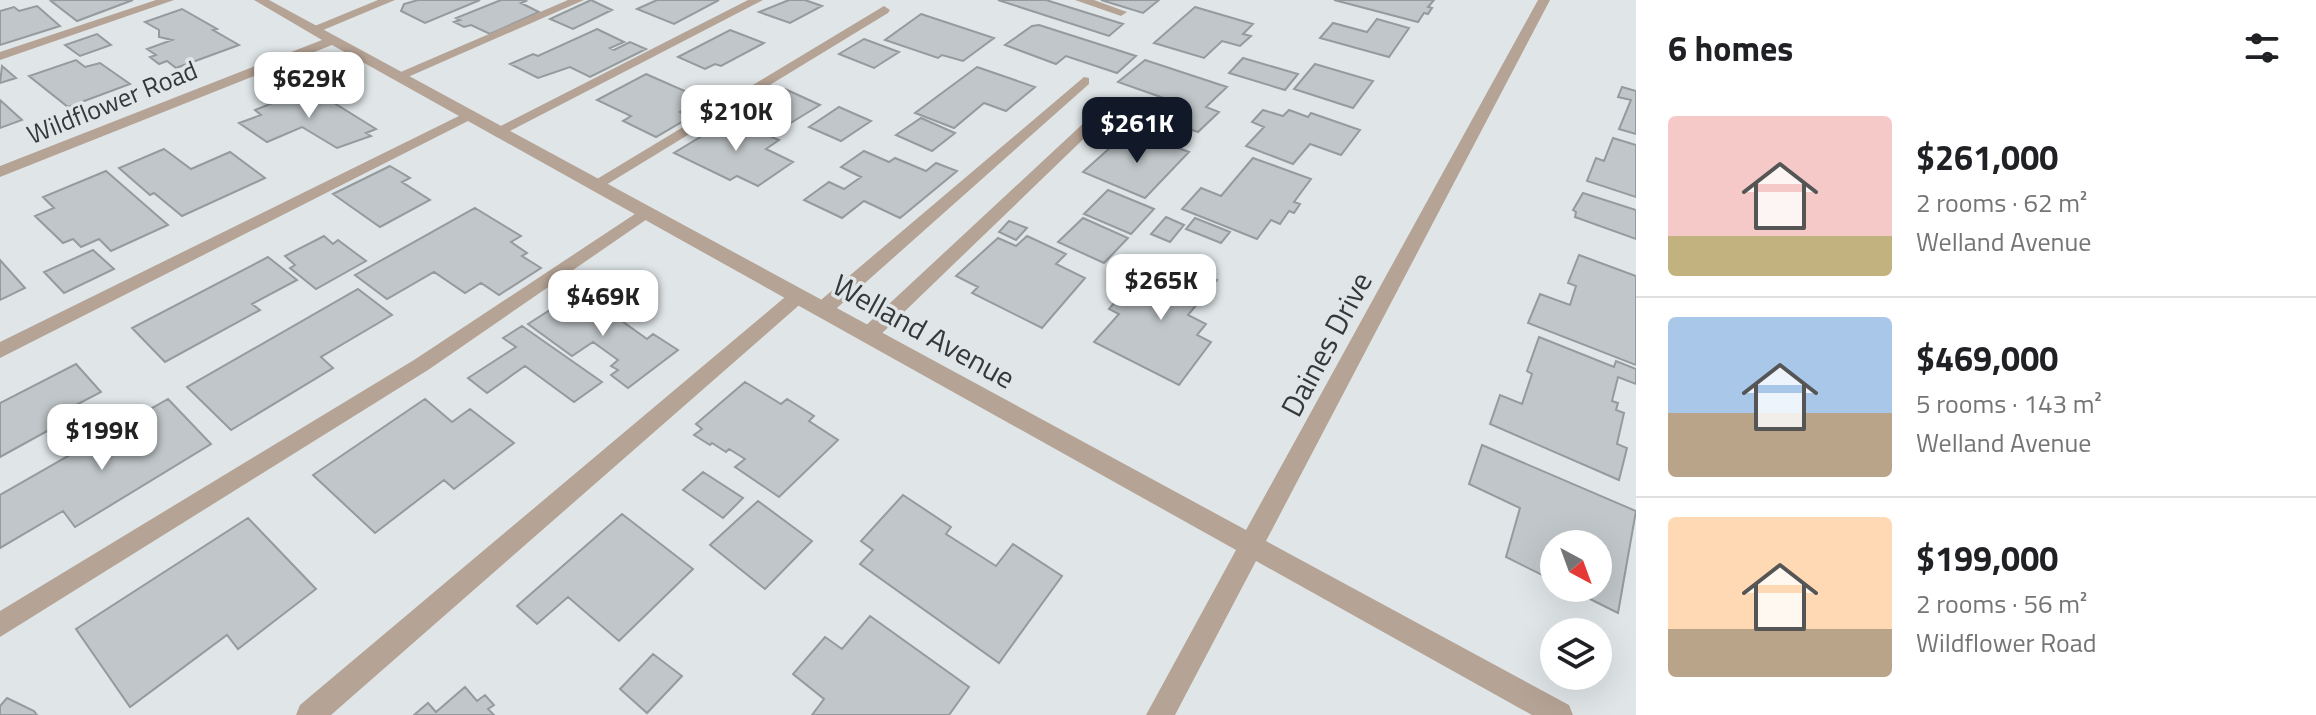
<!DOCTYPE html>
<html lang="en">
<head>
<meta charset="utf-8">
<style>
  :root { --surface:#fff; --page:#f6f6f6; --text:#202124; --muted:#757577; --line:#e0e0e0; --accent:#111827 }
  body { margin:0; font-family:"Titillium Web",sans-serif; background:var(--page); color:var(--text); height:100vh; display:flex; flex-direction:column; font-size:30px; white-space:nowrap }
  * { box-sizing:border-box; margin:0 }
  p { font-size:26px; color:var(--muted) }
  .icon { flex:none; width:44px; height:44px; fill:none; stroke:currentColor; stroke-width:2; stroke-linecap:round; stroke-linejoin:round }
  .map { position:relative; flex:1; overflow:hidden }
  .panel { display:flex; flex-direction:column; background:var(--surface); width:680px }
  .panel>* { flex:none }
  .needle { width:52px; rotate:139deg }
  .controls { position:absolute; left:1540px; top:530px; display:grid; gap:16px }
  .controls a { display:grid; place-items:center; width:72px; height:72px; border-radius:50%; background:var(--surface); box-shadow:0 8px 32px #0002; font-size:40px }
  .price { position:absolute; translate:-50% -68px; padding:0 18px; border-radius:16px; background:#fff; color:#222; font-size:26px; line-height:52px; filter:drop-shadow(0 2px 4px #0008) }
  .price::after { content:''; position:absolute; left:50%; top:48px; width:24px; height:18px; margin-left:-12px; background:inherit; clip-path:polygon(0 0,100% 0,50% 100%) }
  .price.selected { background:var(--accent); color:#fff }
  ul { padding:0; list-style:none }
  li { display:flex; align-items:center; gap:24px; height:200px; padding:0 32px }
  li+li { border-top:2px solid var(--line) }
  li span { display:grid; place-items:center; flex:none; width:224px; height:160px; border-radius:8px; color:#555 }
  li>.icon { margin-inline-start:auto }
  span .icon { width:96px; height:96px; fill:#fffc; stroke-width:1 }
  li b { font-size:34px }
  h2 { display:flex; justify-content:space-between; align-items:center; height:96px; padding:0 32px; font-size:34px }
  main { display:flex; flex:1; min-height:0 }
  .map>svg:first-child { display:block }
  .building { fill:#c0c6c9; stroke:#959a9d; stroke-width:2 }
  .lines { fill:none; stroke-linecap:round; stroke-linejoin:round }
  .lane { fill:#b5a395; fill-rule:evenodd }
  .street { fill:#b5a395; fill-rule:evenodd }
  .labels { text-anchor:middle; dominant-baseline:central; stroke-width:7; stroke-linejoin:round; paint-order:stroke }
  .far-street-label { font-size:26px; fill:#353839; stroke:#e0e6e8 }
  .street-label { font-size:30px; fill:#353839; stroke:#e0e6e8 }
</style>
</head>
<body>
<main>
<div class="map">
<svg width="1636" height="715" viewBox="0 0 1636 715">
  <rect width="100%" height="100%" fill="#e0e6e8"/>
  <path class="building" d="M56,0H133L77,21L51,1Z
    M418,0H480L425,23L401,11L404,4Z
    M501,0H524L526,1L521,3L539,12L490,34L471,25L464,27L454,22L460,20L456,18Z
    M591,0L612,10L573,29L550,19Z
    M657,0H719L674,24L637,9Z
    M789,0H805L822,6L790,23L759,12Z
    M998,0H1046L1123,24L1109,36Z
    M1101,0H1159L1143,13Z
    M1334,0H1434L1428,7L1432,8L1428,14L1424,13L1418,22Z
    M37,6L60,26L0,45V11L14,7L19,11Z
    M1195,7L1253,24L1243,34L1251,36L1240,46L1222,41L1204,58L1154,43Z
    M182,9L217,29L213,30L239,45L176,68L167,61L159,64L150,57L156,55L147,49L172,40L159,37V30L145,22Z
    M921,14L994,38L963,61L942,55L938,58L885,40Z
    M1377,19L1409,28L1389,57L1320,38L1333,23L1367,32Z
    M1039,25L1136,56L1117,73L1066,56L1056,64L1005,45L1032,26Z
    M597,29L624,42L610,48L614,50L630,42L646,49L590,77L570,67L538,78L510,64L533,54L538,56Z
    M730,30L764,43L721,66L715,64L705,69L678,57Z
    M97,34L111,45L80,56L65,45Z
    M864,39L899,52L874,68L839,54Z
    M1243,58L1298,74L1285,90L1229,73Z
    M76,60L85,67L100,63L130,84L68,107L29,76Z
    M1145,60L1227,87L1206,107L1219,112L1198,132L1155,117L1172,101L1118,82Z
    M1315,64L1373,81L1353,108L1294,89Z
    M2,66L16,78L0,83Z
    M977,67L1035,87L1006,111L984,103L954,128L915,113Z
    M646,74L703,99L680,112L690,117L656,137L623,121L631,116L597,100Z
    M1622,87L1636,91V134L1619,129L1631,100L1618,97Z
    M310,88L376,129L366,133L371,136L337,148L302,127L267,142L239,123L261,115L255,110Z
    M785,89L820,105L789,124L782,121L775,125L746,112Z
    M0,100L22,120L0,128Z
    M839,107L871,121L841,141L809,127Z
    M1263,110L1283,116L1289,110L1308,117L1311,113L1360,130L1341,155L1310,144L1293,164L1246,146L1264,127L1252,122Z
    M921,118L955,133L932,151L896,135Z
    M730,119L779,140L766,149L793,162L758,186L737,176L730,180L674,153Z
    M1146,136L1189,152L1145,198L1083,172L1121,138L1138,144Z
    M1613,138L1636,145V197L1587,181L1596,158L1604,161Z
    M164,149L191,169L230,152L265,178L182,216L154,193L150,195L119,168Z
    M864,151L889,162L895,158L926,171L936,163L957,171L900,218L864,201L842,218L804,200L829,182L844,189L861,177L841,167Z
    M1253,158L1311,179L1294,202L1300,204L1294,213L1289,211L1280,224L1271,220L1257,239L1182,209L1201,188L1221,196Z
    M390,166L410,178L402,182L430,200L380,227L333,194Z
    M106,171L168,225L111,251L99,239L81,247L73,239L63,243L35,216L54,208L43,197Z
    M1108,190L1154,209L1131,234L1084,214Z
    M1583,193L1636,210V239L1575,217L1576,212L1573,210Z
    M475,208L521,236L511,242L527,253L522,256L541,268L499,295L481,283L465,293L434,272L387,299L355,275Z
    M1166,217L1184,225L1170,242L1151,234Z
    M1083,218L1128,238L1104,263L1058,242Z
    M1195,218L1230,232L1221,243L1186,229Z
    M1009,221L1027,228L1016,240L999,232Z
    M324,236L333,244L338,240L366,261L316,289L290,268L295,265L285,256Z
    M1027,236L1066,254L1056,264L1085,278L1042,328L972,293L978,287L956,276L998,238L1016,246Z
    M93,250L114,269L64,293L44,272Z
    M1579,255L1636,276V365L1528,323L1540,294L1570,305L1576,286L1568,283Z
    M268,257L297,280L252,304L260,310L165,362L132,328Z
    M1168,258L1217,280L1188,315L1206,324L1197,335L1211,342L1179,385L1094,342L1119,314L1109,309L1128,287L1138,291Z
    M0,260L25,288L0,300Z
    M358,289L392,315L321,357L333,368L231,430L187,387Z
    M575,294L608,317L616,311L627,318L622,321L647,339L653,334L678,350L628,388L611,375L618,370L611,366L618,360L593,342L572,356L528,324Z
    M522,326L602,382L574,402L525,366L487,393L468,378L516,347L503,338Z
    M1539,337L1614,367L1616,361L1636,369V384L1618,377L1612,401L1618,403L1616,410L1624,413L1617,444L1627,448L1619,480L1490,424L1500,395L1522,404L1532,374L1527,371Z
    M76,364L101,392L74,406L80,413L0,457V403Z
    M745,382L781,404L787,399L814,416L809,421L838,440L779,497L735,467L745,459L729,449L726,452L712,443L710,445L694,435L702,429L696,424Z
    M168,399L211,444L75,527L63,511L0,548V495Z
    M425,399L452,422L470,409L514,443L454,489L444,480L375,533L313,475Z
    M1482,445L1636,511L1618,613L1568,588H1598V544H1554V581L1506,557L1520,508L1469,484Z
    M703,472L743,498L723,518L683,490Z
    M903,495L951,527L946,534L996,566L1013,544L1062,576L999,663L860,564L873,550L861,541Z
    M758,501L812,541L765,589L710,545Z
    M622,514L693,569L619,641L568,597L537,624L517,606Z
    M248,518L316,589L238,649L227,635L130,707L76,629Z
    M870,616L969,687L949,715H812L824,699L793,674L825,637L842,649Z
    M653,654L682,676L647,713L620,689Z
    M465,687L477,701L485,695L494,705L488,709L494,715H414L428,703L436,712Z
    M7,698L34,711L37,715H0V706Z"/>
  <g class="lines">
    <path class="lane" d="M156,0H174L0,60V52Z
      M378,0H395L316,33L305,30Z
      M568,0H584L401,80L389,77Z
      M748,0H763L502,135L497,137L489,132Z
      M1075,0H1094L1127,12L1121,16Z
      M884,6L890,10L888,13L601,188H589L587,185Z
      M1084,77L1089,78V84L829,315H815L813,310L815,305Z
      M467,112L472,113V119L0,358V342Z
      M1093,118L1100,122L1098,125L875,340H861L858,335L861,330L1088,119Z
      M644,208L650,209L652,213L650,217L428,370L0,637V611L414,360Z
      M798,290L807,296L805,300L331,715H296L300,705L791,292Z"/>
    <path class="street" d="M254,0H269L1246,530L1538,0H1550L1266,541L1569,705L1573,715H1532L1256,561L1175,715H1146L1236,550L332,45L0,177V166L322,40Z"/>
  </g>
  <g class="labels">
    <g class="far-street-label">
      <text transform="translate(112 102) rotate(-22)">Wildflower Road</text>
    </g>
    <g class="street-label">
      <text transform="translate(924 331) rotate(29)">Welland Avenue</text>
      <text transform="translate(1326 344) rotate(-62)">Daines Drive</text>
    </g>
  </g>
</svg>
<div class="controls">
<a><svg class="needle" viewBox="-14 -14 28 28"><path d="M0-13l5 13h-10z" fill="#e53935"/><path d="M0 13l5-13h-10z" fill="#757577"/></svg></a>
<a><svg class="icon" aria-label="layers" viewBox="0 0 24 24"><path d="M12 4l9 5-9 5-9-5zM3 14l9 5 9-5"/></svg></a>
</div>
<b class="price" style="left:309px;top:120px">$629K</b>
<b class="price" style="left:736px;top:153px">$210K</b>
<b class="price selected" style="left:1137px;top:165px">$261K</b>
<b class="price" style="left:1161px;top:322px">$265K</b>
<b class="price" style="left:603px;top:338px">$469K</b>
<b class="price" style="left:102px;top:472px">$199K</b>
</div>
<section class="panel">
<h2>6 homes<svg class="icon" aria-label="filters" viewBox="0 0 24 24"><path d="M4 7h16M4 17h16"/><circle cx="9" cy="7" r="2"/><circle cx="15" cy="17" r="2"/></svg></h2>
<ul>
<li><span style="background:linear-gradient(#f6c9c9 75%,#c2b280 0)"><svg class="icon" aria-label="home" viewBox="0 0 24 24"><path d="M3 11l9-7 9 7M6 9v11h12V9"/></svg></span><div><b>$261,000</b><p>2 rooms · 62 m²</p><p>Welland Avenue</p></div></li>
<li><span style="background:linear-gradient(#a9c7e8 60%,#b9a48a 0)"><svg class="icon" aria-label="home" viewBox="0 0 24 24"><path d="M3 11l9-7 9 7M6 9v11h12V9"/></svg></span><div><b>$469,000</b><p>5 rooms · 143 m²</p><p>Welland Avenue</p></div></li>
<li><span style="background:linear-gradient(#ffd9b3 70%,#b9a48a 0)"><svg class="icon" aria-label="home" viewBox="0 0 24 24"><path d="M3 11l9-7 9 7M6 9v11h12V9"/></svg></span><div><b>$199,000</b><p>2 rooms · 56 m²</p><p>Wildflower Road</p></div></li>
</ul>
</section>
</main>
</body>
</html>
